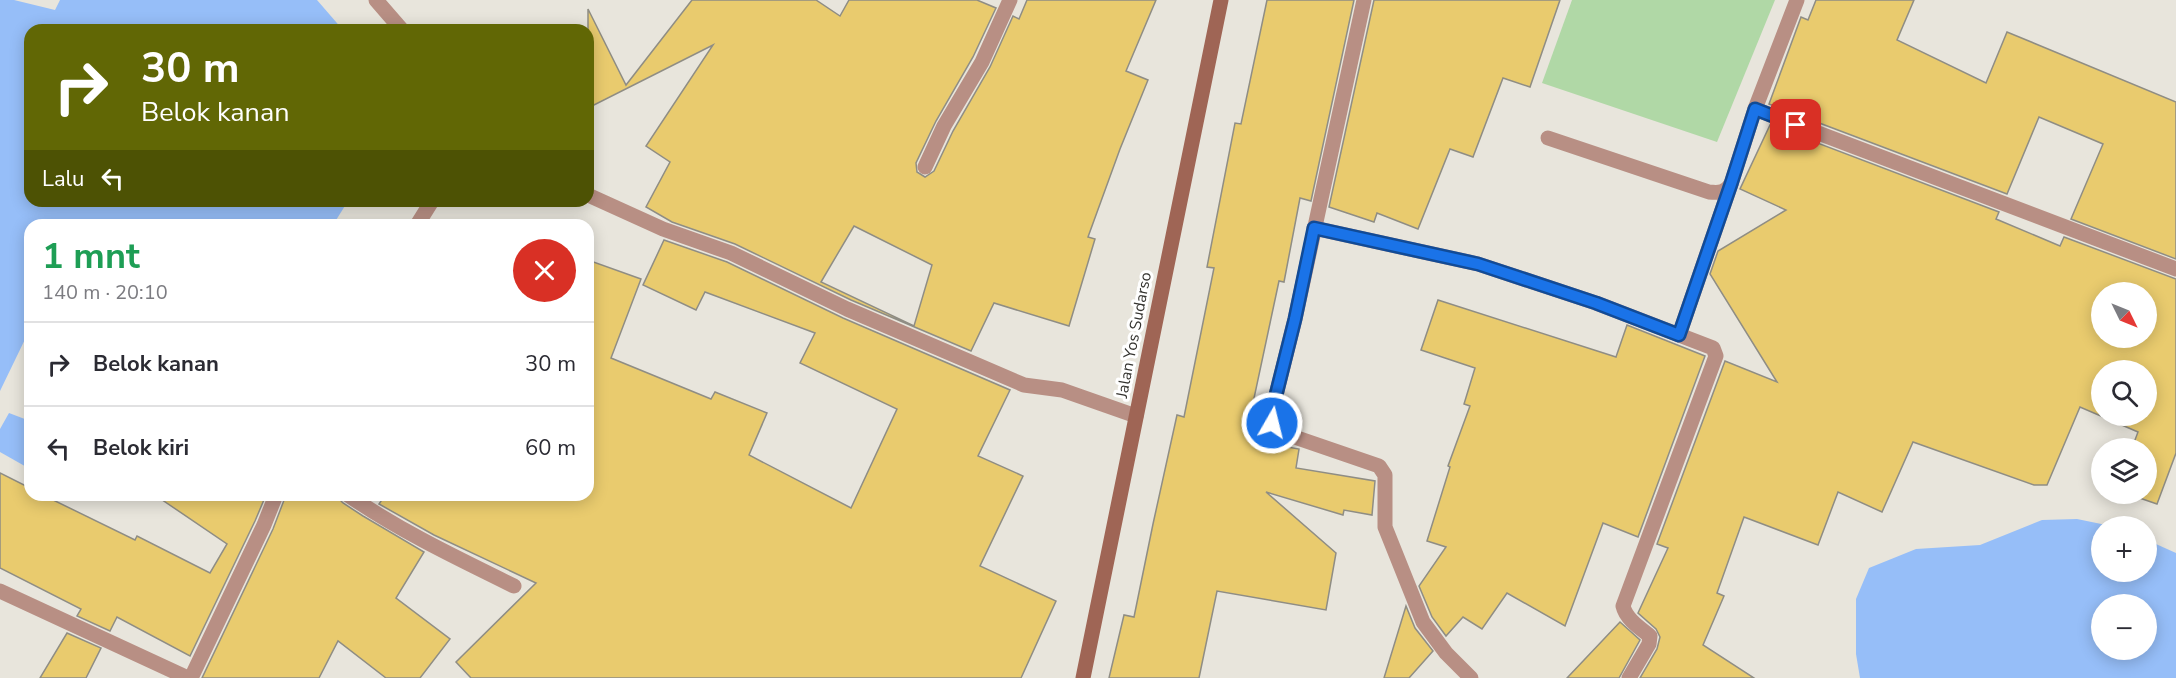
<!DOCTYPE html>
<html lang="id">
<head>
<meta charset="utf-8">
<style>
	:root { --surface:#fff; --page:#f7f7f7; --text:#2b2b33; --muted:#7c7c81; --line:#e1e1e2 }
	body { margin:0; font-family:"Nunito Sans",sans-serif; background:var(--page); color:var(--text); height:100vh; display:flex; flex-direction:column; font-size:22px; white-space:nowrap }
	* { box-sizing:border-box; margin:0 }
	p { font-size:20px; color:var(--muted) }
	.icon { flex:none; width:33px; height:33px; fill:none; stroke:currentColor; stroke-width:2; stroke-linecap:round; stroke-linejoin:round }
	.map { position:relative; flex:1; overflow:hidden }
	.side { position:absolute; left:24px; top:219px; width:570px; height:282px; display:flex; flex-direction:column; background:var(--surface); border-radius:18px; box-shadow:0 3px 15px #0003 }
	.side>* { flex:none }
	.top-card { position:absolute; left:24px; top:24px; width:570px; height:183px; border-radius:18px; box-shadow:0 3px 15px #0003; background:#616705; color:#fff; overflow:hidden }
	.needle { width:39px; rotate:133deg }
	.fabs { position:absolute; left:2091px; top:282px; display:grid; gap:12px }
	.fabs a { display:grid; place-items:center; width:66px; height:66px; border-radius:50%; background:var(--surface); box-shadow:0 3px 15px #0003; font-size:30px }
	.pin { position:absolute; display:grid; place-items:center; width:51px; height:51px; color:#fff; margin:-26px; border-radius:12px; box-shadow:0 3px 9px #0006 }
	.me { position:absolute; width:66px; margin:-33px; rotate:8deg; stroke-linejoin:round; filter:drop-shadow(0 0 4px #0008) }
	.turn { display:flex; align-items:center; gap:21px; height:126px; padding:0 18px; font-size:27px }
	.turn .icon { width:78px; height:78px; stroke-width:2.5 }
	.turn b { display:block; font-size:42px; line-height:51px }
	.then { display:flex; align-items:center; height:57px; padding:0 18px; background:#0003; gap:12px; font-size:22px }
	.round { display:grid; place-items:center; flex:none; width:63px; height:63px; border-radius:32px; background:var(--page) }
	.summary { display:flex; align-items:center; justify-content:space-between; height:102px; padding:0 18px }
	h1 { font-size:36px; font-weight:700; line-height:45px; color:#1e9e55 }
	ul { padding:0; list-style:none }
	li { display:flex; align-items:center; gap:18px; height:84px; padding:0 18px; border-top:2px solid var(--line) }
	li div { flex:1 }
	li b { display:block; font-size:22px }
	li em { font-style:normal }
	.map>svg:first-child { display:block }
	.green { fill:#b0d8a6 }
	.water { fill:#96bef8; fill-rule:evenodd }
	.building { fill:#e9cb6e; stroke:#8f8d84; stroke-width:1.5; fill-rule:evenodd }
	.lines { fill:none; stroke-linecap:round; stroke-linejoin:round }
	.street { stroke:#b88f84; stroke-width:15 }
	.secondary { stroke:#9f6555; stroke-width:15 }
	.route-casing { stroke:#114b97; stroke-width:15 }
	.route { stroke:#1a73e8; stroke-width:10 }
	.labels { text-anchor:middle; dominant-baseline:central; stroke-width:6; stroke-linejoin:round; paint-order:stroke }
	.street-label { font-size:16px; fill:#34332f; stroke:#fff }
</style>
</head>
<body>
<div class="map">
<svg width="2176" height="678" viewBox="0 0 2176 678">
	<rect width="100%" height="100%" fill="#e8e5dc"/>
	<polygon class="green" points="1572,0 1775,0 1717,142 1542,83"/>
	<g class="water">
		<polygon points="0,0 14,0 55,10 60,0 317,0 343,30 30,30 30,201 348,201 333,225 30,225 30,329 0,391"/>
		<polygon points="9,413 30,421 30,469 0,452 0,429"/>
		<path d="M2077 519 2111 526H2102V572H2146L2147 540 2176 553V678H1860L1856 654V599L1869 568 1916 549 1980 545 2042 520ZM2102 604H2146V650H2102Z"/>
	</g>
	<g class="building">
		<path d="M692 0H816L840 16 849 0H977L996 8 973 57 936 121 916 163 917 172 925 177 934 171 953 131 990 67 1013 16 1019 19 1027 0H1156L1126 71 1148 80 1120 149 1088 237 1095 239 1069 326 994 303 971 351 851 300 735 244 672 222 646 207 670 162 646 146 713 45 588 108V9L626 85ZM854 226 932 265 914 326 821 282Z"/>
		<polygon points="1267,0 1354,0 1311,201 1300,198 1284,282 1279,281 1247,431 1250,431 1248,440 1299,449 1296,468 1375,481 1372,515 1344,510 1343,515 1266,492 1336,553 1326,610 1217,591 1199,678 1109,678 1124,615 1134,617 1153,524 1177,415 1184,417 1214,268 1207,267 1235,123 1241,124"/>
		<polygon points="1374,0 1560,0 1530,87 1503,78 1473,157 1450,149 1418,229 1377,213 1374,222 1329,207"/>
		<polygon points="1816,0 1914,0 1897,40 1986,83 2007,32 2176,102 2176,259 2071,219 2103,144 2039,117 2007,194 1769,104 1801,17 1808,20"/>
		<path d="M1770 125 1999 212 1996 219 2060 246 2064 237 2176 279V453L2157 504 2128 494H2146V448H2132L2138 432 2080 407 2047 485H2034L1913 442 1882 512 1838 492 1818 545 1744 517 1717 593 1724 596 1703 645 1754 678H1640L1657 649 1660 637 1656 629 1638 613 1668 548 1657 544 1725 361 1777 382 1710 274 1718 251 1786 210 1740 189ZM2102 292H2146V338H2102ZM2102 370H2146V416H2102Z"/>
		<polygon points="664,240 727,262 843,318 1010,390 978,456 1023,476 980,566 1056,601 1021,678 471,678 456,662 536,583 434,535 379,504 385,495 588,495 588,260 641,279 611,358 711,399 715,392 767,413 749,455 851,508 897,409 800,363 815,333 705,292 696,310 643,285"/>
		<polygon points="1438,300 1616,357 1627,325 1705,356 1638,537 1603,523 1565,626 1507,593 1482,629 1463,617 1446,636 1432,617 1419,586 1446,547 1427,541 1450,467 1448,466 1470,406 1464,404 1475,368 1421,350"/>
		<polygon points="0,473 30,488 30,495 43,495 135,540 137,536 210,573 227,544 155,495 266,495 255,521 190,656 117,617 110,631 77,616 81,609 0,568"/>
		<polygon points="286,495 335,495 343,503 363,516 424,552 396,598 450,639 420,678 386,678 338,641 319,678 202,678 273,529"/>
		<polygon points="1406,606 1415,628 1433,651 1409,678 1384,678"/>
		<polygon points="1620,622 1640,640 1619,678 1567,678"/>
		<polygon points="67,633 101,648 86,678 40,678"/>
	</g>
	<g class="lines">
		<g class="street">
			<polyline points="376,0 402,30"/>
			<polyline points="1364,0 1295,319 1272,411 1272,423 1277,431 1379,466 1385,475 1385,527 1423,622 1446,653 1471,678"/>
			<polyline points="1797,0 1755,109 2176,269"/>
			<path d="M1548 138 1709 192C1719 193 1725 193 1731 184L1755 109"/>
			<polyline points="925,167 944,126 982,62 1010,0"/>
			<polyline points="588,195 663,229 731,253 847,309 1024,385 1062,390 1136,416"/>
			<polyline points="417,225 432,201"/>
			<path d="M1314 228 1478 264 1596 303 1713 348 1716 356 1623 606C1626 619 1640 628 1650 636L1649 644 1629 678"/>
			<polyline points="1679,335 1731,184"/>
			<path d="M348 495C400 531 457 558 514 586"/>
			<polyline points="0,591 188,678"/>
			<polyline points="191,678 264,525 276,495"/>
		</g>
		<polyline class="secondary" points="1083,678 1221,0"/>
	</g>
	<g class="lines">
		<defs>
			<polyline id="route" points="1272,423 1272,411 1295,319 1314,228 1478,264 1596,303 1679,335 1731,184 1755,109 1796,125"/>
		</defs>
		<use href="#route" class="route-casing"/>
		<use href="#route" class="route"/>
	</g>
	<g class="labels">
		<g class="street-label">
			<text transform="translate(1134 335) rotate(-79)">Jalan Yos Sudarso</text>
		</g>
	</g>
</svg>
<div class="fabs">
<a><svg class="needle" viewBox="-14 -14 28 28"><path d="M0-13l5 13h-10z" fill="#e53935"/><path d="M0 13l5-13h-10z" fill="#7c7c81"/></svg></a>
<a><svg class="icon" aria-label="search" viewBox="0 0 24 24"><circle cx="10" cy="10" r="6"/><path d="M15 15l6 6"/></svg></a>
<a><svg class="icon" aria-label="layers" viewBox="0 0 24 24"><path d="M12 4l9 5-9 5-9-5zM3 14l9 5 9-5"/></svg></a>
<a>+</a>
<a>−</a>
</div>
<div class="pin" style="left:1796px;top:125px;background:#d93025"><svg class="icon" aria-label="arrive" viewBox="0 0 24 24"><path d="M6 21V4h12l-3 4 3 4H6"/></svg></div>
<svg class="me" style="left:1272px;top:423px" viewBox="-20 -20 40 40"><circle r="17" fill="#1a73e8" stroke="#fff" stroke-width="3"/><path d="M0-11L8 9 0 5-8 9z" fill="#fff"/></svg>
<div class="top-card">
<div class="turn"><svg class="icon" aria-label="right" viewBox="0 0 24 24"><path d="M7 20v-9h11M14 6l5 5-5 5"/></svg><div><b>30 m</b>Belok kanan</div></div>
<div class="then">Lalu<svg class="icon" aria-label="left" viewBox="0 0 24 24"><path d="M17 20v-9H6M10 6l-5 5 5 5"/></svg></div>
</div>
<section class="side">
<div class="summary"><div><h1>1 mnt</h1><p>140 m · 20:10</p></div><a class="round" style="background:#d93025;color:#fff"><svg class="icon" aria-label="close" viewBox="0 0 24 24"><path d="M6 6l12 12M18 6L6 18"/></svg></a></div>
<ul>
<li><svg class="icon" aria-label="right" viewBox="0 0 24 24"><path d="M7 20v-9h11M14 6l5 5-5 5"/></svg><div><b>Belok kanan</b></div><em>30 m</em></li>
<li><svg class="icon" aria-label="left" viewBox="0 0 24 24"><path d="M17 20v-9H6M10 6l-5 5 5 5"/></svg><div><b>Belok kiri</b></div><em>60 m</em></li>
</ul>
</section>
</div>
</body>
</html>
